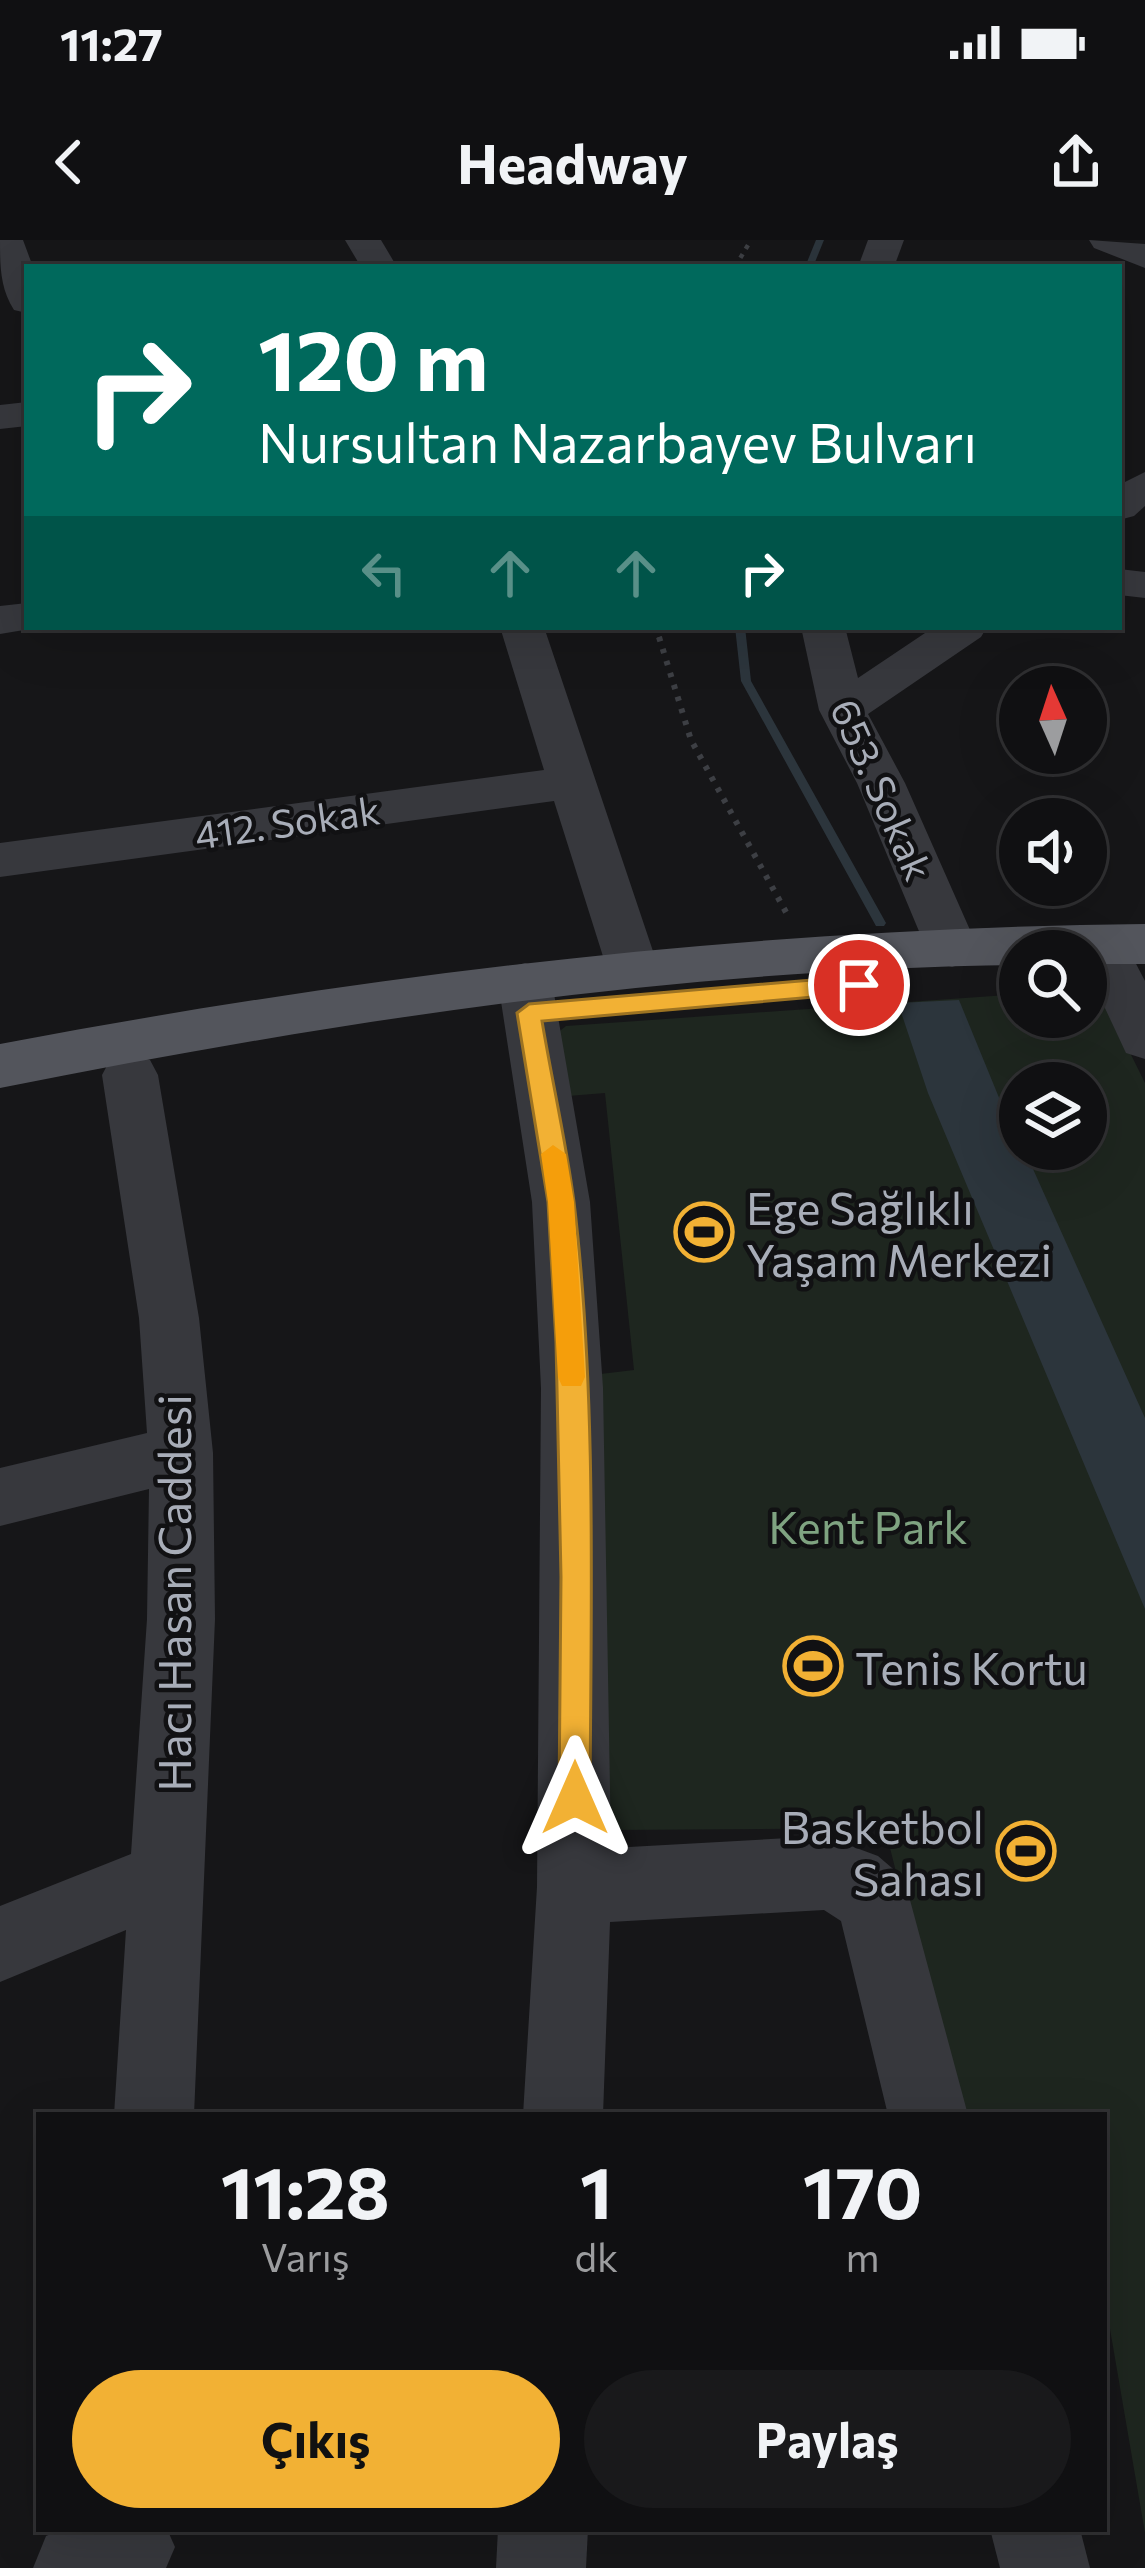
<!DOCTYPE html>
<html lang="tr">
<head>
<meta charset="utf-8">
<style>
	:root { --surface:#101012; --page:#19191b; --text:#f1f3f6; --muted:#9c9d9f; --line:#303032; --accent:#f2b134 }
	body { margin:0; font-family:Commissioner,sans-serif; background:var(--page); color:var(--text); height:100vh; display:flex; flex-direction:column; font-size:45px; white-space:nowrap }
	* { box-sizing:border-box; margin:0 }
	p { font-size:39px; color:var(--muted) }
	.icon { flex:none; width:66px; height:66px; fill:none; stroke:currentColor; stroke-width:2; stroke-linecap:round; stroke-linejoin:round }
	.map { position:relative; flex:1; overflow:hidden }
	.sheet { position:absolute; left:36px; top:1872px; width:1071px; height:420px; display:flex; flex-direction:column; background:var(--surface); border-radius:0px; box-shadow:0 12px 48px #0002,0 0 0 3px var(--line) }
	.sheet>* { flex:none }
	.guide { position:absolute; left:24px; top:24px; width:1098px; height:366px; border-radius:0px; box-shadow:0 12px 48px #0002,0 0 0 3px var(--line); background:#00695c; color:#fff; overflow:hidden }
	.needle { width:78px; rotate:357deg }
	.controls { position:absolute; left:999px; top:426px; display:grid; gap:24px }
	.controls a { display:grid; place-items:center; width:108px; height:108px; border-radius:50%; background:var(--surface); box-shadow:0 12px 48px #0002,0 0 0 3px var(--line); font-size:60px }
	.pin { position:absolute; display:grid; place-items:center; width:102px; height:102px; color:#fff; margin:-51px; border:6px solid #fff; border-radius:50%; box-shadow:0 3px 12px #0007 }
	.me { position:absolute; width:132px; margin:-66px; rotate:0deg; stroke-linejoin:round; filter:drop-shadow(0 0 9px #0008) }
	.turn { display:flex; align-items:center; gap:42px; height:252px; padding:0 36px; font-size:54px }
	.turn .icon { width:156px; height:156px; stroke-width:2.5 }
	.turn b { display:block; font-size:84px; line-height:102px }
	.lanes { display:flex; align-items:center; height:114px; padding:0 36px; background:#0003; justify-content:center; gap:60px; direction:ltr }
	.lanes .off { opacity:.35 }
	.eta { display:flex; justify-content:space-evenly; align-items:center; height:204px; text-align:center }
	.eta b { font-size:72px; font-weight:700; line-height:84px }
	.button { display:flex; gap:24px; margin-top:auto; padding:24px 36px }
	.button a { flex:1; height:138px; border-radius:72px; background:var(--accent); color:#111; font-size:48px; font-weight:700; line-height:138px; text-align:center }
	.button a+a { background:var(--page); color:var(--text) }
	.status { display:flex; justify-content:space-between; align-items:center; height:84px; padding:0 60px; background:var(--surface); direction:ltr }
	.status svg { height:33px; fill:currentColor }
	header { display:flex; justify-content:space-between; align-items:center; height:156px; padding:0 36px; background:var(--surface); font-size:54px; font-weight:700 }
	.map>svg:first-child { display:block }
	.green { fill:#1e261f; fill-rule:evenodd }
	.water { fill:#2c353c }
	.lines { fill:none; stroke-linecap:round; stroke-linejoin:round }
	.stream { fill:#2c353c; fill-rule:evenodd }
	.path-far1 { stroke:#3d3f44; stroke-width:4.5; stroke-dasharray:4.5 6; stroke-linecap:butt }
	.path { stroke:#3d3f44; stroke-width:6; stroke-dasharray:4.5 8; stroke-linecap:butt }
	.minor { fill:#37383d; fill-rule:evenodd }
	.major { fill:#53555c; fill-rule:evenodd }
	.route { fill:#f2b134; stroke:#9d7322; stroke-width:3 }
	.slow { fill:#f59e0b }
	.labels { text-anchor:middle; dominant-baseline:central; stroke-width:9; stroke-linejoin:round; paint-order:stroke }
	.far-street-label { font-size:39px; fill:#a8adb8; stroke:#111113 }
	.poi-label { font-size:45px; fill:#a8adb8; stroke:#111113; text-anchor:start }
	.park-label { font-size:45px; fill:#7fa381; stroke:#111113 }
	.street-label { font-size:45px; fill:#a8adb8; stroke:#111113 }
</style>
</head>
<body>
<div class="status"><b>11:27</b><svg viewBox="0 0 49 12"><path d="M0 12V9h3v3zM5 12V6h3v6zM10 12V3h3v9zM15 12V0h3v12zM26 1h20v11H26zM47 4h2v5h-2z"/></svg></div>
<header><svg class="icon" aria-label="back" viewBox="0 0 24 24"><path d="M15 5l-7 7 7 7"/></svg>Headway<svg class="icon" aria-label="share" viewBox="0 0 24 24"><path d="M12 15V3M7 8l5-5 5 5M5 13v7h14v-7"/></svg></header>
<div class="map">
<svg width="1145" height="2328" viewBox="0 0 1145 2328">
	<rect width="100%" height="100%" fill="#161618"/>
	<path class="green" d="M1098 748 1145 843V2293L1104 2054V1875H957L885 1588 613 1590 593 1554 592 1135 634 1130 605 853 568 856 556 794 566 786 1020 754V777H1086V749ZM1020 843H1086V909H1020Z"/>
	<polygon class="water" points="959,760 1020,909 1024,909 1145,1178 1145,1369 928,853 898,763"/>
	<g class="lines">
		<g class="stream">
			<polygon points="816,0 824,0 813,27 805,27"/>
			<polygon points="735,387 745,387 751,441 886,683 884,686 876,686 741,441"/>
		</g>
		<g class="path-far1">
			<polyline points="735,27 751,0"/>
			<polyline points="656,387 660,400"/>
		</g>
		<polyline class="path" points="659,397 691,500 787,674"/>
		<g class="minor">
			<path d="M0 0H23L33 27H27V73L14 70C0 48 0 26 0 0Z"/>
			<polygon points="345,0 381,0 397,27 361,27"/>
			<polygon points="868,0 904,0 894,27 858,27"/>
			<polygon points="1089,0 1145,4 1145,28 1094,8"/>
			<polygon points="27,162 27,186 0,189 0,165"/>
			<polygon points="1145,232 1145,266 1134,276 1119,280 1119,245"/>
			<polygon points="1119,329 1145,332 1145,358 1119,355"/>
			<polygon points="27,363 27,387 42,387 0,394 0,366"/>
			<polygon points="500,387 544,387 659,729 652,743 633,748 614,743 607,729 554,561 0,637 0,603 544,530"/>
			<polygon points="801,387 845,387 858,438 934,387 987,387 981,397 868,474 905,543 978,708 971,721 952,727 933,721 926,708 857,543 819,470"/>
			<polygon points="1115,715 1134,720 1145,741 1145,819 1126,813 1089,734 1096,720"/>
			<polygon points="525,723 544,728 552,742 590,962 603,1148 611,1608 824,1596 878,1616 899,1634 910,1660 968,1875 888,1875 841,1681 824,1670 610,1682 603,1875 523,1875 537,1647 541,1148 532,962 498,742 506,728"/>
			<polygon points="130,814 150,820 158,835 199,1078 213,1213 215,1379 194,1875 114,1875 126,1690 0,1742 0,1666 131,1614 147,1379 149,1249 0,1286 0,1228 147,1193 139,1078 102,835 110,820"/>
			<polygon points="63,2289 167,2289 175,2307 166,2328 33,2328 46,2296"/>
			<polygon points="498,2289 588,2289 586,2328 496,2328"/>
			<polygon points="990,2289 1080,2289 1090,2328 1000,2328"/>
		</g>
		<path class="major" d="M1145 684V724H1086V711H1020V725C677 729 336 781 0 848V804C380 732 758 688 1145 684Z"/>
	</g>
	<path class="route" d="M859 736 871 745 859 753 542 781C552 841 566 901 574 962 597 1153 591 1365 590 1558L586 1569 575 1574 564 1569 559 1558 561 1337 556 1102 548 962 517 773 529 764Z"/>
	<polygon class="slow" points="553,905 566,914 574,962 585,1137 581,1146 562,1146 558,1137 548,962 541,914"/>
	<defs>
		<symbol id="stadium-ring" viewBox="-11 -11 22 22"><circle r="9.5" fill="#111113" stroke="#f2b134" stroke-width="1.5"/><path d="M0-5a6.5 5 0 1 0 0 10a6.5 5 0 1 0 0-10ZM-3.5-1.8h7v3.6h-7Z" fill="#f2b134"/></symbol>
	</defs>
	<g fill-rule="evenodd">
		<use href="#stadium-ring" x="671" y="959" width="66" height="66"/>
		<use href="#stadium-ring" x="780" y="1393" width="66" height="66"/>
		<use href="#stadium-ring" x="993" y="1578" width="66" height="66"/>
	</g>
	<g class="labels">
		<g class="far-street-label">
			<text transform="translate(883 549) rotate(66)">653. Sokak</text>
			<text transform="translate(287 581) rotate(-8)">412. Sokak</text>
		</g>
		<g class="poi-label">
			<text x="746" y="966">Ege Sağlıklı<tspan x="746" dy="52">Yaşam Merkezi</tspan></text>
			<text x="855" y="1426">Tenis Kortu</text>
			<text x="984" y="1585" text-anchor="end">Basketbol<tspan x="984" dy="52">Sahası</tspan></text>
		</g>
		<g class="park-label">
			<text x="868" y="1285">Kent Park</text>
		</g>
		<g class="street-label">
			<text transform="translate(172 1353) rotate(-90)">Hacı Hasan Caddesi</text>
		</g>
	</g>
</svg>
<div class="controls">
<a><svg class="needle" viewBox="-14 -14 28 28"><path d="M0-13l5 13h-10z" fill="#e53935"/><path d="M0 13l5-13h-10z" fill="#9c9d9f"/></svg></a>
<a><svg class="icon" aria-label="sound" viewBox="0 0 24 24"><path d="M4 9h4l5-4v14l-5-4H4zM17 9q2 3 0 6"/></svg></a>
<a><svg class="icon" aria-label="search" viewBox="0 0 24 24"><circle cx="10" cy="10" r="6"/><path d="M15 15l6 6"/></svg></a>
<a><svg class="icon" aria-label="layers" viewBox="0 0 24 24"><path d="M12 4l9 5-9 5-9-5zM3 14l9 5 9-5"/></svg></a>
</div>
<div class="pin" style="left:859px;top:745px;background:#d93025"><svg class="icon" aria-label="arrive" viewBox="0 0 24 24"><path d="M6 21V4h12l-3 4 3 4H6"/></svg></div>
<svg class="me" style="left:575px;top:1558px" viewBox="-20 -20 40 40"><path d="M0-17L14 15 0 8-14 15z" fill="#f2b134" stroke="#fff" stroke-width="4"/></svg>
<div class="guide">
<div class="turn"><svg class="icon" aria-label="right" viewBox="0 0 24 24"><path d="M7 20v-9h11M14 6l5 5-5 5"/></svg><div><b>120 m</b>Nursultan Nazarbayev Bulvarı</div></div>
<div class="lanes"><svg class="icon off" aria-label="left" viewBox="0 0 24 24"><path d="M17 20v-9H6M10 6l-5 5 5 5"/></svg><svg class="icon off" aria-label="ahead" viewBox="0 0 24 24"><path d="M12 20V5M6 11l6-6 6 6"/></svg><svg class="icon off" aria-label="ahead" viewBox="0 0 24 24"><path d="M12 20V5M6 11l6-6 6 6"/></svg><svg class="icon" aria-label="right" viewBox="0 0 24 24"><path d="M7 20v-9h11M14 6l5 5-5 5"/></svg></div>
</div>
<section class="sheet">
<div class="eta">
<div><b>11:28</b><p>Varış</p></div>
<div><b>1</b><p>dk</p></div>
<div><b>170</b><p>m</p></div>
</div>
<div class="button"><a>Çıkış</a><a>Paylaş</a></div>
</section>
</div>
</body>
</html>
